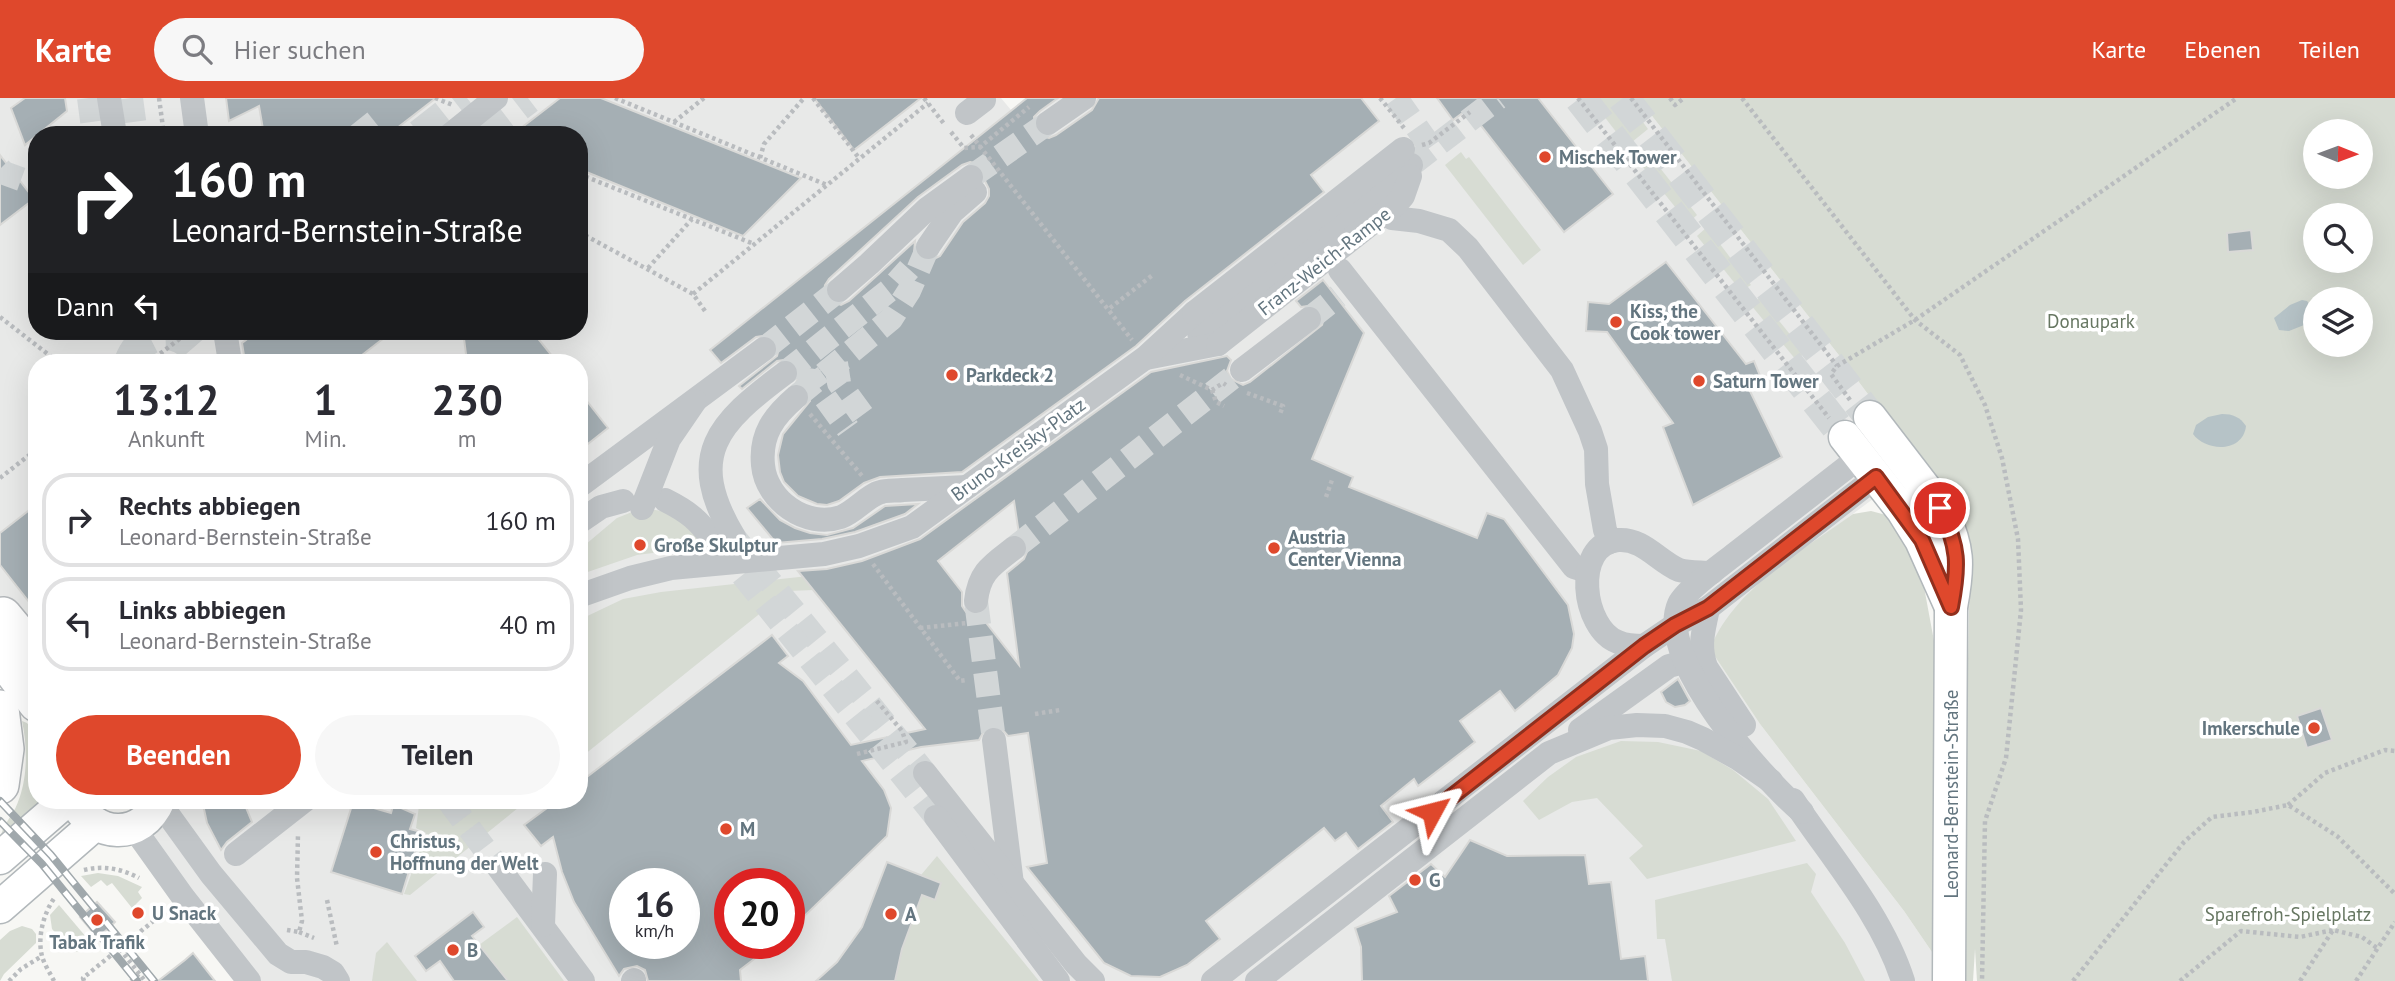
<!DOCTYPE html>
<html lang="de">
<head>
<meta charset="utf-8">
<style>
	:root { --surface:#fff; --page:#f7f7f7; --text:#2b2b33; --muted:#7c7c81; --line:#e1e1e2; --accent:#df482c }
	body { margin:0; font-family:"PT Sans",sans-serif; background:var(--page); color:var(--text); height:100vh; display:flex; flex-direction:column; font-size:26px; white-space:nowrap }
	* { box-sizing:border-box; margin:0 }
	p { font-size:23px; color:var(--muted) }
	.icon { flex:none; width:38px; height:38px; fill:none; stroke:currentColor; stroke-width:2; stroke-linecap:round; stroke-linejoin:round }
	.map { position:relative; flex:1; overflow:hidden }
	.drawer { position:absolute; left:28px; top:256px; width:560px; height:455px; display:flex; flex-direction:column; background:var(--surface); border-radius:28px; box-shadow:0 7px 28px #0002 }
	.drawer>* { flex:none }
	.hud { position:absolute; left:28px; top:28px; width:560px; height:214px; border-radius:28px; box-shadow:0 7px 28px #0002; background:#202124; color:#fff; overflow:hidden }
	.needle { width:46px; rotate:91deg }
	.buttons { position:absolute; left:2303px; top:21px; display:grid; gap:14px }
	.buttons a { display:grid; place-items:center; width:70px; height:70px; border-radius:50%; background:var(--surface); box-shadow:0 7px 28px #0002; font-size:35px }
	.speed { position:absolute; left:609px; top:770px; display:flex; gap:14px; font-size:35px; font-weight:700; text-align:center }
	.speed>* { display:grid; place-content:center; width:91px; height:91px; border-radius:50%; background:var(--surface); box-shadow:0 7px 28px #0002; line-height:1 }
	.speed small { font-size:18px; font-weight:400 }
	.speed .limit { border:10px solid #d22; background:#fff; color:#111 }
	.pin { position:absolute; display:grid; place-items:center; width:60px; height:60px; color:#fff; margin:-30px; border:4px solid #fff; border-radius:50%; box-shadow:0 2px 7px #0007 }
	.me { position:absolute; width:77px; margin:-38px; rotate:52deg; stroke-linejoin:round; filter:drop-shadow(0 0 5px #0008) }
	.turn { display:flex; align-items:center; gap:24px; height:147px; padding:0 28px; font-size:32px }
	.turn .icon { width:91px; height:91px; stroke-width:2.5 }
	.turn b { display:block; font-size:49px; line-height:60px }
	.then { display:flex; align-items:center; height:66px; padding:0 28px; background:#0003; gap:14px; font-size:26px }
	.eta { display:flex; justify-content:space-evenly; align-items:center; height:119px; text-align:center }
	.eta b { font-size:42px; font-weight:700; line-height:49px }
	.primary-button { display:flex; gap:14px; margin-top:auto; padding:14px 28px }
	.primary-button a { flex:1; height:80px; border-radius:42px; background:var(--accent); color:#fff; font-size:28px; font-weight:700; line-height:80px; text-align:center }
	.primary-button a+a { background:var(--page); color:var(--text) }
	ul { padding:0; list-style:none }
	li { display:flex; align-items:center; gap:21px; height:94px; margin:0 14px 10px; padding:0 14px; border:4px solid var(--line); border-radius:28px }
	li div { flex:1 }
	li b { display:block; font-size:26px }
	li em { font-style:normal }
	header { display:flex; align-items:center; gap:42px; box-sizing:border-box; height:98px; padding:0 35px; background:var(--accent); color:#fff }
	header strong { font-size:33px }
	nav { display:flex; gap:38px; margin-inline-start:auto; font-size:24px }
	.search { width:490px; height:63px; background:var(--page); display:flex; align-items:center; gap:18px; box-sizing:border-box; padding:0 24px; border-radius:38px; color:var(--muted); font-size:26px }
	.map>svg:first-child { display:block }
	.built { fill:#e8e9e8; fill-rule:evenodd }
	.green { fill:#d7dcd3; fill-rule:evenodd }
	.water { fill:#b6c3c7 }
	.building { fill:#a5afb4; stroke:#d9d9d7; stroke-width:2; fill-rule:evenodd }
	.lines { fill:none; stroke-linecap:round; stroke-linejoin:round }
	.minor-tunnel { stroke:#d2d6d7; stroke-width:24; stroke-dasharray:24 12; stroke-linecap:butt }
	.major-tunnel { stroke:#d2d6d7; stroke-width:32; stroke-dasharray:32 16; stroke-linecap:butt }
	.major-casing { stroke:#b2b8bb; stroke-width:35 }
	.highway-casing { stroke:#b4b8bb; stroke-width:40 }
	.path { stroke:#b9bcbf; stroke-width:4.5; stroke-dasharray:3.5 3.5; stroke-linecap:butt }
	.minor { stroke:#c1c5c8; stroke-width:24 }
	.major { stroke:#fff; stroke-width:32 }
	.highway { stroke:#fff; stroke-width:37 }
	.rail-casing { stroke:#a0a8ac; stroke-width:8 }
	.rail { stroke:#fff; stroke-width:5; stroke-dasharray:16; stroke-linecap:butt }
	.minor-bridge { stroke:#c1c5c8; stroke-width:24 }
	.route-casing { stroke:#912f1d; stroke-width:18 }
	.route { stroke:#df482c; stroke-width:12 }
	.poi-dot { fill:#df482c; stroke:#fff; stroke-width:2.5 }
	.labels { text-anchor:middle; dominant-baseline:central; stroke-width:7; stroke-linejoin:round; paint-order:stroke }
	.poi-label { font-size:19px; font-weight:bold; fill:#63757f; stroke:#fff; text-anchor:start }
	.street-label { font-size:19px; fill:#63757f; stroke:#fff }
	.park-label { font-size:19px; fill:#677762; stroke:#fff }
</style>
</head>
<body>
<header>
<strong>Karte</strong>
<div class="search"><svg class="icon" aria-label="search" viewBox="0 0 24 24"><circle cx="10" cy="10" r="6"/><path d="M15 15l6 6"/></svg>Hier suchen</div>
<nav><a>Karte</a><a>Ebenen</a><a>Teilen</a></nav>
</header>
<div class="map">
<svg width="2395" height="883" viewBox="0 0 2395 883">
	<rect width="100%" height="100%" fill="#f7f7f4"/>
	<path class="built" d="M0 0H1001L1011 12 1027 0H1638L1838 256 1920 366 1752 491 1710 551 1760 626 1904 813 1934 857V883H251L125 702H579V264H37V583L0 537ZM37 37H579V233H37ZM625 786H684V845H625ZM730 786H789V845H730Z"/>
	<g class="green">
		<polygon points="1590,0 1625,0 1648,31 1627,48"/>
		<path d="M1638 0H2395V883H1977L1975 851 1973 883H1962L1964 732 1967 731 1965 703 1970 467 1965 436 1953 400 1920 366 1838 256ZM2315 33H2361V79H2315ZM2315 117H2361V163H2315ZM2315 201H2361V247H2315Z"/>
		<polygon points="1461,54 1466,61 1469,59 1541,152 1523,167 1445,67"/>
		<polygon points="1653,61 1697,117 1688,125 1643,69"/>
		<polygon points="1707,129 1751,187 1741,193 1697,138"/>
		<polygon points="1760,199 1805,255 1796,262 1751,207"/>
		<polygon points="642,410 675,415 708,448 637,457 579,477 579,452 617,420"/>
		<path d="M1871 413 1886 417 1902 441 1924 489 1934 543V857L1904 813 1760 626 1710 551C1734 490 1802 453 1853 416Z"/>
		<polygon points="827,476 814,492 788,493 579,661 579,522 623,501 661,494"/>
		<path d="M22 623 27 625 37 638V702H49L0 746C0 731 8 723 15 711 28 684 28 651 22 623Z"/>
		<polygon points="1621,643 1658,644 1701,653 1733,672 1768,701 1796,743 1647,781 1629,760 1643,748 1597,700 1572,704 1539,722 1523,703 1548,679 1576,659"/>
		<polygon points="406,702 528,702 410,797 404,796 426,735 416,730 419,708"/>
		<polygon points="937,758 1039,883 895,883 902,851 922,797 935,802 941,786 921,777"/>
		<polygon points="1807,765 1816,776 1811,794 1845,845 1865,883 1672,883 1665,841 1657,841 1655,802"/>
		<polygon points="98,775 118,778 142,789 138,794 142,800 132,810 112,785 107,788 101,782 91,789 81,778"/>
		<polygon points="59,807 92,846 79,854 72,853 52,831 50,817"/>
		<polygon points="517,819 564,883 508,883 479,847"/>
		<polygon points="22,828 32,831 36,836 36,845 4,876 0,883 0,842 10,833"/>
		<polygon points="387,844 417,883 372,883 376,855"/>
	</g>
	<g class="water">
		<polygon points="2302,202 2307,203 2312,210 2312,219 2309,225 2289,233 2279,232 2274,220 2290,207"/>
		<path d="M2222 316C2233 316 2240 319 2246 328 2243 355 2206 354 2193 336L2196 327 2208 319Z"/>
	</g>
	<g class="building">
		<polygon points="25,0 65,0 67,13 25,47 11,10"/>
		<polygon points="226,0 436,0 388,37 264,37 259,8 229,23"/>
		<polygon points="560,0 601,0 801,80 743,138 579,71 579,37 512,37"/>
		<polygon points="814,0 921,0 854,52"/>
		<path d="M1027 0H1058L1040 13 1034 19 1035 33 1041 38 1049 40 1056 37 1092 12 1099 0H1361L1379 23 1311 77 1324 94 1185 203 1136 248 962 374 880 379 864 385 839 403 827 407 817 406 798 398 784 384 780 374 778 357 783 336 810 303 807 290 796 285 800 274 797 267 790 261 777 263 742 291 739 288 777 258 779 250 775 242 769 237 756 239 721 265 710 252ZM970 64 978 66 983 71 985 83 989 91V98L985 105 963 124 940 158 928 164 920 162 914 155 915 143 849 203 841 207 828 202 824 194 825 187 829 181 918 99 962 67Z"/>
		<polygon points="1437,0 1538,0 1613,96 1564,134 1468,11 1453,22"/>
		<polygon points="0,57 34,101 0,127"/>
		<polygon points="2251,132 2253,152 2228,154 2227,135"/>
		<polygon points="1666,164 1746,266 1754,263 1761,280 1747,287 1782,359 1693,407 1663,329 1673,325 1607,234 1586,233 1588,204 1609,206"/>
		<path d="M1323 182 1364 235 1312 361 1353 379 1349 389 1477 440 1487 415 1504 421 1568 507 1574 536 1572 550 1558 577 1515 613 1500 593 1460 623 1475 644 1418 688 1414 681 1381 708 1393 724 1358 751 1346 735 1335 743 1324 730 1206 823 1220 841 1187 867 1160 879 1131 878 1104 865 1027 769 1047 765 1028 635 1008 638 1000 629 993 627 985 631 979 642 921 649 862 663 884 692 891 710 887 738 789 833V786H730V845H775L740 872 741 883H648L645 872 637 868 624 871 619 878 574 804 562 774 553 739 541 748 524 727 558 702H579V685L772 537 788 558 779 565 803 583 851 647 925 631 798 473 827 471 862 463 920 441 1151 274 1227 258 1231 262 1227 273 1231 281 1243 287 1250 284 1322 227 1324 220 1320 212 1314 207 1301 209 1296 203ZM1014 403 1019 436 1026 442 1029 449 1024 461 1007 475 1019 567 980 517H973L966 514 962 508V494L938 463ZM625 786H684V845H625Z"/>
		<polygon points="258,233 393,233 353,264 245,264 242,245"/>
		<polygon points="463,233 532,233 557,264 467,264"/>
		<polygon points="579,293 608,330 579,353"/>
		<polygon points="760,401 780,422 795,430 810,435 827,437 853,430 885,408 918,406 905,416 855,434 822,441 776,445 747,410"/>
		<polygon points="37,406 37,514 0,467 0,435"/>
		<polygon points="1678,581 1690,603 1685,607 1675,609 1666,604 1661,594"/>
		<polygon points="2321,610 2332,642 2307,650 2297,618"/>
		<polygon points="202,702 243,702 252,724 227,744 221,752 207,725"/>
		<polygon points="353,704 391,715 393,708 399,709 415,716 410,731 421,734 402,796 331,774"/>
		<polygon points="1470,742 1507,758 1585,757 1589,786 1611,784 1621,861 1645,858 1648,883 1362,883 1361,849 1355,830 1397,814 1389,798 1431,766 1445,779"/>
		<polygon points="887,764 941,785 935,802 922,797 902,851 895,883 816,883 837,864 862,829"/>
		<polygon points="97,804 115,824 98,840 80,819"/>
		<polygon points="473,814 484,829 472,838 508,883 454,883 440,863 426,873 415,858"/>
		<polygon points="193,855 215,883 158,883 185,862"/>
	</g>
	<g class="lines">
		<g class="minor-tunnel">
			<polyline points="89,0 94,37"/>
			<polyline points="131,0 136,37"/>
			<polyline points="1396,0 1432,51"/>
			<polyline points="358,22 370,37"/>
			<polyline points="1411,67 1498,0"/>
			<polyline points="0,71 4,75 37,87"/>
			<polyline points="971,79 1048,25"/>
			<polyline points="1309,221 1338,198"/>
			<polyline points="136,233 138,249"/>
			<polyline points="764,251 839,192"/>
			<polyline points="836,265 839,285 863,318"/>
			<polyline points="809,270 808,276 848,331"/>
			<polyline points="785,275 892,190 909,171"/>
			<polyline points="796,299 891,221 909,193 928,149"/>
			<polyline points="734,439 925,675"/>
			<polyline points="720,449 936,719"/>
			<polyline points="1014,450 1242,272"/>
			<polyline points="976,503 994,642"/>
			<polyline points="448,702 499,770"/>
		</g>
		<g class="major-tunnel">
			<polyline points="1580,0 1845,339"/>
			<polyline points="1623,0 1870,319"/>
			<polyline points="420,37 467,0"/>
			<polyline points="480,37 528,0"/>
			<path d="M130 264C144 227 188 227 202 264"/>
		</g>
		<defs>
			<g id="major">
				<path d="M1870 319 1940 410C1959 449 1959 467 1951 509L1949 883"/>
				<polyline points="1845,339 1903,413 1921,442 1951,509"/>
				<path d="M74 702C94 740 141 744 159 702"/>
				<polyline points="0,760 67,702"/>
				<polyline points="0,809 94,727"/>
			</g>
			<g id="highway">
				<polyline points="3,518 37,559"/>
				<polyline points="0,556 37,605"/>
				<polyline points="0,611 5,651 0,687"/>
			</g>
		</defs>
		<use href="#major" class="major-casing"/>
		<use href="#highway" class="highway-casing"/>
		<g class="path">
			<polyline points="159,0 164,37"/>
			<polyline points="435,0 453,7"/>
			<polyline points="615,0 827,87"/>
			<polyline points="813,0 859,60"/>
			<polyline points="924,0 945,27"/>
			<polyline points="1380,0 1404,30"/>
			<polyline points="1578,0 1829,320"/>
			<polyline points="1631,0 1837,268"/>
			<polyline points="1670,0 1675,7 1684,0"/>
			<polyline points="1742,0 1915,222 1960,257 1985,307 2002,360 2018,441 2021,512 2006,660 1985,723 1982,883"/>
			<polyline points="674,24 704,0"/>
			<polyline points="951,34 964,50 980,49 1029,9"/>
			<polyline points="971,37 1132,242"/>
			<polyline points="1422,47 1429,45 1470,14"/>
			<polyline points="760,60 764,46 804,0"/>
			<polyline points="579,76 754,146"/>
			<polyline points="579,134 693,196 705,213"/>
			<polyline points="648,170 692,121"/>
			<polyline points="693,196 928,5"/>
			<polyline points="1110,210 1154,176"/>
			<polyline points="0,219 58,264"/>
			<polyline points="149,264 190,233"/>
			<polyline points="1180,277 1212,292 1223,285 1226,287"/>
			<polyline points="1212,292 1216,304 1224,308"/>
			<polyline points="1247,295 1283,308 1280,316"/>
			<polyline points="1850,302 1831,276 1837,268 1915,222 2237,0"/>
			<polyline points="810,316 863,379"/>
			<polyline points="0,380 37,351"/>
			<polyline points="1326,399 1332,382"/>
			<polyline points="873,466 960,583 967,582"/>
			<polyline points="920,530 967,525"/>
			<polyline points="1035,616 1060,612"/>
			<polyline points="857,656 906,644 902,633 876,602"/>
			<polyline points="2288,707 2325,675 2385,652 2395,653"/>
			<path d="M84 772C104 767 122 771 139 780"/>
			<polyline points="327,802 337,849"/>
			<polyline points="287,832 299,834 302,823 297,780 298,736"/>
			<polyline points="299,834 314,840"/>
			<polyline points="120,851 145,883"/>
			<polyline points="9,883 21,871 42,858"/>
			<path d="M54 883C50 875 44 866 42 858 37 839 44 814 55 799"/>
			<polyline points="84,883 83,880 167,812"/>
			<polyline points="131,883 139,876"/>
			<polyline points="2073,883 2184,744 2212,719 2253,714 2288,707 2337,738 2395,796"/>
			<polyline points="2180,883 2241,833 2300,839 2333,832"/>
			<polyline points="2300,883 2333,832 2362,839 2377,850"/>
			<polyline points="2356,883 2395,824"/>
		</g>
		<g class="minor">
			<polyline points="109,0 115,37"/>
			<polyline points="192,0 197,37"/>
			<polyline points="967,15 984,2"/>
			<polyline points="1048,25 1084,0"/>
			<polyline points="450,37 496,0"/>
			<polyline points="1392,120 1419,123 1449,132 1468,150 1562,272 1590,333 1596,351 1597,386 1605,432 1610,444"/>
			<polyline points="928,149 952,114 975,94"/>
			<polyline points="1340,172 1574,469 1587,473"/>
			<polyline points="839,192 869,166 927,111 971,79"/>
			<polyline points="225,233 230,264"/>
			<polyline points="1199,235 1411,67"/>
			<polyline points="1146,260 1218,246"/>
			<polyline points="1242,272 1309,221"/>
			<path d="M796 299C774 318 760 336 763 367 766 402 806 431 841 419 855 414 868 397 881 394 887 392 896 393 903 392 924 391 945 390 967 389"/>
			<polyline points="579,388 764,251"/>
			<path d="M665 402C689 414 698 422 714 443"/>
			<polyline points="579,424 601,409 623,403"/>
			<path d="M734 439C685 357 718 325 785 275"/>
			<polyline points="579,498 630,480 671,470 824,456 859,448 912,429 1145,260 1194,215"/>
			<path d="M976 503C979 474 992 467 1014 450"/>
			<path d="M1708 510C1704 532 1698 546 1706 569L1744 627"/>
			<path d="M1644 548C1635 548 1626 548 1618 544 1582 531 1572 446 1618 442 1643 440 1658 463 1679 472 1689 475 1701 474 1711 475"/>
			<polyline points="1580,632 1669,568 1684,564"/>
			<polyline points="994,642 1012,786"/>
			<polyline points="925,675 1076,866 1093,883"/>
			<path d="M1793 702C1831 759 1882 817 1903 883"/>
			<polyline points="159,704 211,776 278,856 291,864 306,864 323,869 333,875 338,883"/>
			<path d="M1802 714C1763 681 1655 560 1679 506 1686 492 1721 467 1735 456 1781 420 1828 384 1874 348"/>
			<polyline points="936,719 1058,883"/>
			<polyline points="133,729 183,799 249,883"/>
			<polyline points="236,756 305,702"/>
			<polyline points="499,770 583,883"/>
			<polyline points="543,827 545,776"/>
			<polyline points="633,883 634,882"/>
			<polyline points="1213,883 1644,548 1675,527 1708,510 1889,369"/>
			<polyline points="1257,883 1549,655 1609,630 1637,627 1665,628 1687,634 1703,641 1739,661 1771,683"/>
		</g>
		<use href="#major" class="major"/>
		<use href="#highway" class="highway"/>
		<defs>
			<g id="rail">
				<polyline points="0,703 51,757 154,883"/>
				<polyline points="0,723 42,766 137,883"/>
			</g>
		</defs>
		<use href="#rail" class="rail-casing"/>
		<use href="#rail" class="rail"/>
		<g class="minor-bridge">
			<polyline points="1194,215 1403,51"/>
			<polyline points="1218,246 1396,106 1403,98 1410,78"/>
			<polyline points="642,410 669,341 695,303"/>
		</g>
	</g>
	<g class="lines">
		<defs>
			<path id="route" d="M1432 714 1644 548 1675 527 1708 510 1876 379 1922 442 1951 509C1959 467 1959 449 1940 410"/>
		</defs>
		<use href="#route" class="route-casing"/>
		<use href="#route" class="route"/>
	</g>
	<g class="poi-dot">
		<circle cx="1545" cy="59" r="7"/>
		<circle cx="1616" cy="224" r="7"/>
		<circle cx="952" cy="277" r="7"/>
		<circle cx="1699" cy="283" r="7"/>
		<circle cx="640" cy="447" r="7"/>
		<circle cx="1274" cy="450" r="7"/>
		<circle cx="2314" cy="630" r="7"/>
		<circle cx="726" cy="731" r="7"/>
		<circle cx="376" cy="754" r="7"/>
		<circle cx="1415" cy="782" r="7"/>
		<circle cx="138" cy="815" r="7"/>
		<circle cx="891" cy="816" r="7"/>
		<circle cx="97" cy="822" r="7"/>
		<circle cx="453" cy="852" r="7"/>
	</g>
	<g class="labels">
		<g class="poi-label">
			<text x="1559" y="59">Mischek Tower</text>
			<text x="1630" y="213">Kiss, the<tspan x="1630" dy="22">Cook tower</tspan></text>
			<text x="966" y="277">Parkdeck 2</text>
			<text x="1713" y="283">Saturn Tower</text>
			<text x="1288" y="439">Austria<tspan x="1288" dy="22">Center Vienna</tspan></text>
			<text x="654" y="447">Große Skulptur</text>
			<text x="2300" y="630" text-anchor="end">Imkerschule</text>
			<text x="740" y="731">M</text>
			<text x="390" y="743">Christus,<tspan x="390" dy="22">Hoffnung der Welt</tspan></text>
			<text x="1429" y="782">G</text>
			<text x="152" y="815">U Snack</text>
			<text x="905" y="816">A</text>
			<text x="97" y="844" text-anchor="middle">Tabak Trafik</text>
			<text x="467" y="852">B</text>
		</g>
		<g class="street-label">
			<text transform="translate(1324 163) rotate(-38)">Franz-Weich-Rampe</text>
			<text transform="translate(1018 351) rotate(-36)">Bruno-Kreisky-Platz</text>
			<text transform="translate(1951 696) rotate(-90)">Leonard-Bernstein-Straße</text>
		</g>
		<g class="park-label">
			<text x="2091" y="223">Donaupark</text>
			<text x="2288" y="816">Sparefroh-Spielplatz</text>
		</g>
	</g>
</svg>
<div class="buttons">
<a><svg class="needle" viewBox="-14 -14 28 28"><path d="M0-13l5 13h-10z" fill="#e53935"/><path d="M0 13l5-13h-10z" fill="#7c7c81"/></svg></a>
<a><svg class="icon" aria-label="search" viewBox="0 0 24 24"><circle cx="10" cy="10" r="6"/><path d="M15 15l6 6"/></svg></a>
<a><svg class="icon" aria-label="layers" viewBox="0 0 24 24"><path d="M12 4l9 5-9 5-9-5zM3 14l9 5 9-5"/></svg></a>
</div>
<div class="speed"><div>16<small>km/h</small></div><div class="limit">20</div></div>
<div class="pin" style="left:1940px;top:410px;background:#d93025"><svg class="icon" aria-label="arrive" viewBox="0 0 24 24"><path d="M6 21V4h12l-3 4 3 4H6"/></svg></div>
<svg class="me" style="left:1432px;top:714px" viewBox="-20 -20 40 40"><path d="M0-17L14 15 0 8-14 15z" fill="#df482c" stroke="#fff" stroke-width="4"/></svg>
<div class="hud">
<div class="turn"><svg class="icon" aria-label="right" viewBox="0 0 24 24"><path d="M7 20v-9h11M14 6l5 5-5 5"/></svg><div><b>160 m</b>Leonard-Bernstein-Straße</div></div>
<div class="then">Dann<svg class="icon" aria-label="left" viewBox="0 0 24 24"><path d="M17 20v-9H6M10 6l-5 5 5 5"/></svg></div>
</div>
<section class="drawer">
<div class="eta">
<div><b>13:12</b><p>Ankunft</p></div>
<div><b>1</b><p>Min.</p></div>
<div><b>230</b><p>m</p></div>
</div>
<ul>
<li><svg class="icon" aria-label="right" viewBox="0 0 24 24"><path d="M7 20v-9h11M14 6l5 5-5 5"/></svg><div><b>Rechts abbiegen</b><p>Leonard-Bernstein-Straße</p></div><em>160 m</em></li>
<li><svg class="icon" aria-label="left" viewBox="0 0 24 24"><path d="M17 20v-9H6M10 6l-5 5 5 5"/></svg><div><b>Links abbiegen</b><p>Leonard-Bernstein-Straße</p></div><em>40 m</em></li>
</ul>
<div class="primary-button"><a>Beenden</a><a>Teilen</a></div>
</section>
</div>
</body>
</html>
